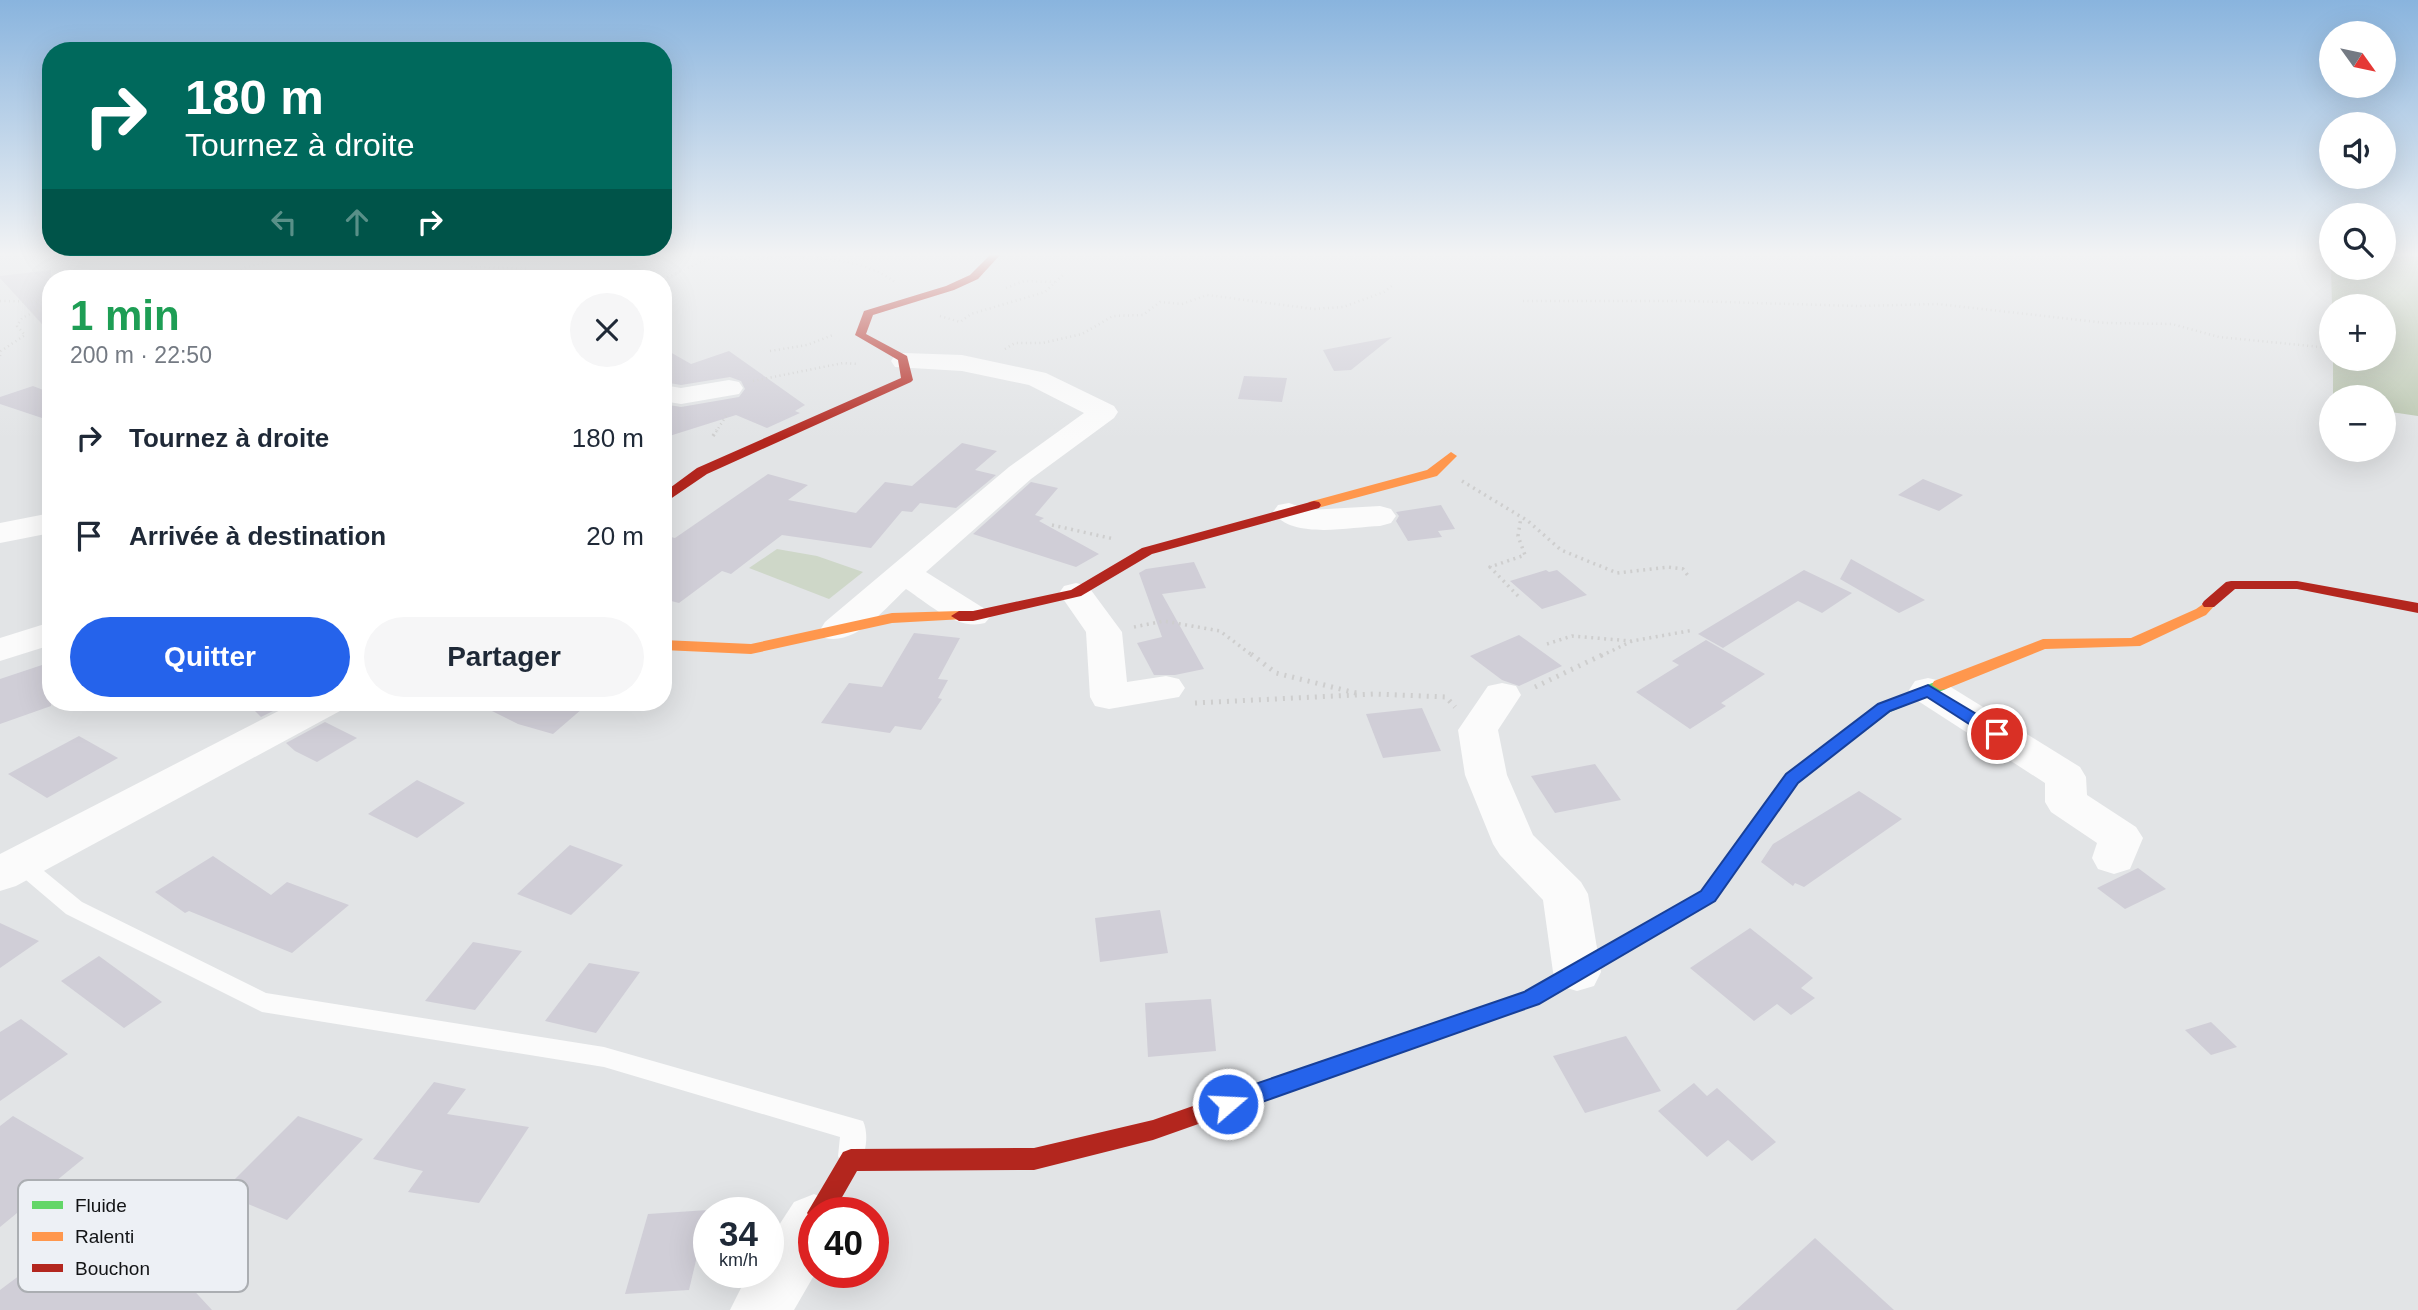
<!DOCTYPE html>
<html lang="fr">
<head>
<meta charset="utf-8">
<style>
	:root { --surface:#fff; --page:#f6f6f7; --text:#1f2937; --muted:#747a83; --accent:#2563eb }
	body { margin:0; font-family:Helvetica,sans-serif; background:var(--page); color:var(--text); height:100vh; display:flex; flex-direction:column; font-size:26px; white-space:nowrap }
	* { box-sizing:border-box; margin:0 }
	p { font-size:23px; color:var(--muted) }
	.icon { flex:none; width:38px; height:38px; fill:none; stroke:currentColor; stroke-width:2; stroke-linecap:round; stroke-linejoin:round }
	.map { position:relative; flex:1; overflow:hidden }
	.panel { position:absolute; left:42px; top:270px; width:630px; height:441px; display:flex; flex-direction:column; background:var(--surface); border-radius:28px; box-shadow:0 7px 28px #0002 }
	.panel>* { flex:none }
	.top-card { position:absolute; left:42px; top:42px; width:630px; height:214px; border-radius:28px; box-shadow:0 7px 28px #0002; background:#00695c; color:#fff; overflow:hidden }
	.needle { width:46px; rotate:123deg }
	.fabs { position:absolute; left:2319px; top:21px; display:grid; gap:14px }
	.fabs a { display:grid; place-items:center; width:77px; height:77px; border-radius:50%; background:var(--surface); box-shadow:0 7px 28px #0002; font-size:35px }
	.speed { position:absolute; left:693px; top:1197px; display:flex; gap:14px; font-size:35px; font-weight:700; text-align:center }
	.speed>* { display:grid; place-content:center; width:91px; height:91px; border-radius:50%; background:var(--surface); box-shadow:0 7px 28px #0002; line-height:1 }
	.speed small { font-size:18px; font-weight:400 }
	.speed .limit { border:10px solid #d22; background:#fff; color:#111 }
	.pin { position:absolute; display:grid; place-items:center; width:60px; height:60px; color:#fff; margin:-30px; border:4px solid #fff; border-radius:50%; box-shadow:0 2px 7px #0007 }
	.me { position:absolute; width:77px; margin:-38px; rotate:71deg; stroke-linejoin:round; filter:drop-shadow(0 0 5px #0008) }
	.turn { display:flex; align-items:center; gap:24px; height:147px; padding:0 28px; font-size:32px }
	.turn .icon { width:91px; height:91px; stroke-width:2.5 }
	.turn b { display:block; font-size:49px; line-height:60px }
	.lanes { display:flex; align-items:center; height:66px; padding:0 28px; background:#0003; justify-content:center; gap:35px; direction:ltr }
	.lanes .off { opacity:.35 }
	.round { display:grid; place-items:center; flex:none; width:74px; height:74px; border-radius:37px; background:var(--page) }
	.overview { display:flex; align-items:center; justify-content:space-between; height:119px; padding:0 28px }
	h1 { font-size:42px; font-weight:700; line-height:52px; color:#1e9e55 }
	.action { display:flex; gap:14px; margin-top:auto; padding:14px 28px }
	.action a { flex:1; height:80px; border-radius:42px; background:var(--accent); color:#fff; font-size:28px; font-weight:700; line-height:80px; text-align:center }
	.action a+a { background:var(--page); color:var(--text) }
	ul { padding:0; list-style:none }
	li { display:flex; align-items:center; gap:21px; height:98px; padding:0 28px }
	li div { flex:1 }
	li b { display:block; font-size:26px }
	li em { font-style:normal }
	.map>svg:first-child { display:block }
	.green { fill:#ced7c8 }
	.forest { fill:#bcc8b1 }
	.building { fill:#d0ced7 }
	.lines { fill:none; stroke-linecap:round; stroke-linejoin:round }
	.path-far2 { stroke:#cecece; stroke-width:2.5; stroke-dasharray:1 3.5; stroke-linecap:butt }
	.path-far1 { stroke:#cecece; stroke-width:3.5; stroke-dasharray:2 4.5; stroke-linecap:butt }
	.path { stroke:#cecece; stroke-width:5; stroke-dasharray:2 6; stroke-linecap:butt }
	.lane { fill:#fbfbfb; fill-rule:evenodd }
	.street { fill:#fbfbfb; fill-rule:evenodd }
	.fast { fill:#63d668; fill-rule:evenodd }
	.slow { fill:#ff974d; fill-rule:evenodd }
	.jam { fill:#b3261e; fill-rule:evenodd }
	.route { fill:#2563eb; stroke:#184099; stroke-width:2 }
	.key { fill:#edf0f5; stroke:#abaeb2; stroke-width:2 }
	.key-label { font-size:19px; fill:#121315 }
</style>
</head>
<body>
<div class="map">
<svg width="2418" height="1310" viewBox="0 0 2418 1310">
	<rect width="100%" height="100%" fill="#e2e4e6"/>
	<polygon class="green" points="777,549 817,556 863,572 829,599 749,568"/>
	<polygon class="forest" points="2384,255 2418,255 2418,416 2384,411 2384,397 2333,397 2333,359 2384,359 2384,306 2332,306 2331,268 2384,268"/>
	<g class="building">
		<polygon points="51,270 51,334 0,278 0,276"/>
		<polygon points="1392,337 1351,370 1334,371 1323,350"/>
		<polygon points="663,348 691,364 729,351 805,405 795,411 800,413 767,428 736,415 663,438 663,404 681,407 739,397 745,389 741,381 730,377 681,385 663,382"/>
		<polygon points="1244,376 1287,378 1282,402 1238,399"/>
		<polygon points="33,386 51,393 51,421 0,404 0,397"/>
		<polygon points="962,443 997,451 975,470 996,475 956,508 920,503 912,512 902,511 871,548 782,535 731,574 722,571 679,603 663,599 663,535 675,538 768,474 808,485 788,500 856,513 885,482 912,486"/>
		<polygon points="1923,479 1963,495 1939,511 1898,495"/>
		<polygon points="1031,482 1058,488 1035,515 1044,518 1039,521 1099,554 1076,567 973,534"/>
		<polygon points="1441,505 1455,529 1438,531 1442,537 1408,541 1396,521 1399,516 1396,512"/>
		<polygon points="1851,559 1925,600 1899,613 1840,579"/>
		<polygon points="1194,562 1206,588 1162,594 1204,669 1175,675 1154,675 1137,643 1162,637 1139,573 1146,569"/>
		<polygon points="1546,570 1549,572 1557,570 1587,595 1542,609 1510,581"/>
		<polygon points="1804,570 1852,593 1822,613 1798,601 1723,648 1698,634"/>
		<polygon points="914,633 960,638 938,679 948,680 938,698 942,699 921,730 895,726 890,733 821,723 849,683 882,687"/>
		<polygon points="1519,635 1562,666 1519,686 1502,680 1470,656"/>
		<polygon points="1706,640 1765,674 1721,703 1726,706 1690,729 1636,692 1679,665 1672,661"/>
		<polygon points="51,662 51,706 0,724 0,679"/>
		<polygon points="246,702 284,702 287,704 261,717"/>
		<polygon points="474,702 590,702 553,734 518,724"/>
		<polygon points="1422,708 1441,751 1383,758 1366,714"/>
		<polygon points="325,722 357,738 317,762 295,751 286,743"/>
		<polygon points="79,736 118,758 47,798 8,774"/>
		<polygon points="1595,764 1621,800 1555,813 1531,776"/>
		<polygon points="417,780 465,803 417,838 368,814"/>
		<polygon points="1859,791 1902,819 1804,887 1795,883 1793,886 1761,862 1773,844"/>
		<polygon points="570,845 623,865 571,915 517,894"/>
		<polygon points="213,856 271,895 287,882 349,905 292,953 189,911 185,913 155,892"/>
		<polygon points="2138,868 2166,889 2125,909 2097,888"/>
		<polygon points="1160,910 1168,953 1100,962 1095,918"/>
		<polygon points="0,923 39,941 0,968"/>
		<polygon points="1750,928 1813,978 1801,988 1815,998 1791,1015 1777,1004 1754,1021 1690,968"/>
		<polygon points="473,942 522,951 475,1010 425,1001"/>
		<polygon points="99,956 162,1002 124,1028 61,981"/>
		<polygon points="589,963 640,972 596,1033 545,1021"/>
		<polygon points="1211,999 1216,1051 1148,1057 1145,1003"/>
		<polygon points="21,1019 68,1054 0,1101 0,1032"/>
		<polygon points="2211,1022 2237,1047 2211,1055 2185,1030"/>
		<polygon points="1626,1036 1661,1091 1585,1113 1553,1056"/>
		<polygon points="434,1082 466,1089 447,1114 529,1127 479,1203 408,1192 423,1171 373,1159"/>
		<polygon points="1694,1083 1707,1096 1717,1088 1776,1142 1752,1161 1728,1140 1707,1157 1658,1111"/>
		<polygon points="13,1116 84,1158 0,1227 0,1126"/>
		<polygon points="298,1116 363,1139 287,1220 221,1193"/>
		<polygon points="708,1210 689,1290 625,1294 648,1214"/>
		<polygon points="75,1234 123,1285 161,1255 212,1310 0,1310 0,1290"/>
		<polygon points="1815,1238 1894,1310 1736,1310"/>
	</g>
	<g class="lines">
		<g class="path-far2">
			<path d="M713 258C771 262 845 246 895 282"/>
			<polyline points="464,261 472,267 527,269 529,278"/>
			<polyline points="215,278 257,264 301,255"/>
			<polyline points="663,279 713,257"/>
			<polyline points="1006,288 1024,281 1055,282"/>
			<polyline points="0,301 51,302"/>
			<polyline points="1523,301 1689,301 1858,306 1938,304 2106,323 2172,324 2219,337 2331,348"/>
			<polyline points="940,316 960,322 971,314 1045,292 1063,275"/>
			<polyline points="1005,349 1015,343 1043,343 1082,334 1113,316 1143,315 1160,302 1182,304 1207,295 1314,309 1343,307 1384,292 1393,285"/>
			<polyline points="770,351 807,345 833,335"/>
			<polyline points="0,356 1,351 25,335 17,326 22,318 51,304"/>
			<polyline points="753,381 843,363 858,364"/>
			<polyline points="716,432 726,416"/>
		</g>
		<g class="path-far1">
			<polyline points="713,436 717,430"/>
			<polyline points="1462,481 1528,521 1561,550 1617,573 1668,567 1683,569 1689,577"/>
			<polyline points="1052,525 1114,539"/>
			<polyline points="1518,596 1490,567 1525,555 1518,536 1521,517"/>
			<polyline points="1134,627 1164,621 1220,631 1253,656"/>
			<polyline points="1547,644 1572,636 1631,641"/>
			<polyline points="1601,656 1632,641 1694,630"/>
		</g>
		<g class="path">
			<polyline points="1251,654 1276,673 1360,694"/>
			<polyline points="1535,687 1604,654"/>
			<polyline points="1195,703 1375,694 1446,697 1455,707"/>
		</g>
		<path class="lane" d="M20 855 27 857 82 902 266 993 604 1047 863 1121C869 1134 866 1152 860 1164L851 1168 842 1164 838 1156 840 1137 604 1067 262 1012 66 914 13 869 9 863 13 857Z"/>
		<g class="street">
			<path d="M904 353 962 355 1046 373 1114 406 1118 412 1114 418 1031 479 926 572 985 609 991 616 985 623C957 631 929 604 906 589 884 609 857 645 825 638L820 630 825 622 1009 467 1084 413 1029 385 962 371 895 367 891 361 895 355Z"/>
			<polygon points="729,380 739,382 743,388 739,394 681,404 663,401 663,385 681,388"/>
			<path d="M1289 503 1309 510 1380 506 1391 509 1396 516 1391 523 1380 526C1350 527 1292 540 1273 512L1278 505Z"/>
			<polygon points="51,513 51,533 0,543 0,523"/>
			<polygon points="1076,583 1088,586 1122,632 1127,682 1166,676 1179,679 1185,688 1179,697 1109,709 1095,706 1090,697 1086,632 1059,593 1064,586"/>
			<polygon points="51,622 51,645 0,661 0,638"/>
			<polygon points="1928,678 1941,681 2080,767 2086,777 2087,795 2136,827 2143,838 2130,869 2114,874 2098,869 2092,858 2097,843 2051,812 2045,802 2045,783 1915,699 1909,690 1915,681"/>
			<polygon points="1502,683 1516,686 1521,695 1498,730 1507,775 1533,835 1581,882 1588,894 1601,972 1594,986 1577,991 1560,986 1553,972 1543,900 1500,855 1493,844 1465,775 1458,730 1488,686"/>
			<polygon points="296,702 345,702 340,711 16,886 0,891 0,854"/>
			<polygon points="814,1194 834,1202 839,1213 814,1213 816,1272 794,1310 730,1310 749,1272 768,1272 768,1242 794,1202"/>
		</g>
		<polygon class="fast" points="1940,680 1948,685 1946,689 1890,712 1798,782 1715,901 1602,967 1595,969 1588,967 1585,961 1588,955 1701,891 1786,774 1878,704"/>
		<g class="slow">
			<polygon points="1451,452 1457,456 1437,476 1314,509 1307,505 1309,502 1427,470"/>
			<polygon points="2209,600 2216,604 2206,615 2140,646 2045,649 1946,689 1940,690 1932,685 1934,681 2043,639 2131,638 2196,609"/>
			<polygon points="959,611 964,613 967,616 964,619 892,623 751,654 663,650 663,640 751,644 892,613"/>
			<polygon points="1595,953 1602,955 1605,961 1602,967 1538,1004 1324,1080 1316,1077 1313,1070 1316,1063 1524,992"/>
		</g>
		<g class="jam">
			<polygon points="990,255 1000,255 978,279 954,290 873,315 866,334 907,356 913,380 911,382 707,474 663,504 663,493 697,468 901,378 898,360 855,335 864,311 946,286 970,275"/>
			<polygon points="1314,501 1319,502 1321,505 1319,508 1152,554 1081,596 973,621 959,621 951,616 959,611 973,611 1071,590 1142,548"/>
			<polygon points="2231,581 2297,581 2418,603 2418,613 2297,589 2235,589 2214,607 2204,607 2202,604 2204,601 2226,582"/>
			<polygon points="1324,1060 1332,1063 1335,1070 1332,1077 1153,1140 1034,1170 857,1171 833,1213 814,1213 814,1223 807,1213 843,1152 851,1149 1034,1148 1153,1120"/>
		</g>
	</g>
	<linearGradient id="sky" x2="0" y2="1"><stop stop-color="#89b4de"/><stop offset="0.58" stop-color="#f2f3f4"/><stop offset="1" stop-color="#f2f3f4" stop-opacity="0"/></linearGradient>
	<rect width="2418" height="439" fill="url(#sky)"/>
	<polygon class="route" points="1928,685 2003,730 2005,734 2003,738 1991,738 1927,697 1890,711 1798,783 1715,901 1539,1004 1228,1114 1220,1111 1217,1104 1220,1096 1524,992 1701,891 1786,774 1878,704"/>
	<rect x="18" y="1180" width="230" height="112" rx="10" class="key"/>
	<rect x="32" y="1201" width="31" height="8" fill="#63d668"/>
	<rect x="32" y="1232" width="31" height="9" fill="#ff974d"/>
	<rect x="32" y="1264" width="31" height="8" fill="#b3261e"/>
	<g class="key-label">
		<text x="75" y="1212">Fluide</text>
		<text x="75" y="1243">Ralenti</text>
		<text x="75" y="1275">Bouchon</text>
	</g>
</svg>
<div class="fabs">
<a><svg class="needle" viewBox="-14 -14 28 28"><path d="M0-13l5 13h-10z" fill="#e53935"/><path d="M0 13l5-13h-10z" fill="#747a83"/></svg></a>
<a><svg class="icon" aria-label="sound" viewBox="0 0 24 24"><path d="M4 9h4l5-4v14l-5-4H4zM17 9q2 3 0 6"/></svg></a>
<a><svg class="icon" aria-label="search" viewBox="0 0 24 24"><circle cx="10" cy="10" r="6"/><path d="M15 15l6 6"/></svg></a>
<a>+</a>
<a>−</a>
</div>
<div class="speed"><div>34<small>km/h</small></div><div class="limit">40</div></div>
<div class="pin" style="left:1997px;top:734px;background:#d93025"><svg class="icon" aria-label="arrive" viewBox="0 0 24 24"><path d="M6 21V4h12l-3 4 3 4H6"/></svg></div>
<svg class="me" style="left:1228px;top:1104px" viewBox="-20 -20 40 40"><circle r="17" fill="#2563eb" stroke="#fff" stroke-width="3"/><path d="M0-11L8 9 0 5-8 9z" fill="#fff"/></svg>
<div class="top-card">
<div class="turn"><svg class="icon" aria-label="right" viewBox="0 0 24 24"><path d="M7 20v-9h11M14 6l5 5-5 5"/></svg><div><b>180 m</b>Tournez à droite</div></div>
<div class="lanes"><svg class="icon off" aria-label="left" viewBox="0 0 24 24"><path d="M17 20v-9H6M10 6l-5 5 5 5"/></svg><svg class="icon off" aria-label="ahead" viewBox="0 0 24 24"><path d="M12 20V5M6 11l6-6 6 6"/></svg><svg class="icon" aria-label="right" viewBox="0 0 24 24"><path d="M7 20v-9h11M14 6l5 5-5 5"/></svg></div>
</div>
<section class="panel">
<div class="overview"><div><h1>1 min</h1><p>200 m · 22:50</p></div><a class="round"><svg class="icon" aria-label="close" viewBox="0 0 24 24"><path d="M6 6l12 12M18 6L6 18"/></svg></a></div>
<ul>
<li><svg class="icon" aria-label="right" viewBox="0 0 24 24"><path d="M7 20v-9h11M14 6l5 5-5 5"/></svg><div><b>Tournez à droite</b></div><em>180 m</em></li>
<li><svg class="icon" aria-label="arrive" viewBox="0 0 24 24"><path d="M6 21V4h12l-3 4 3 4H6"/></svg><div><b>Arrivée à destination</b></div><em>20 m</em></li>
</ul>
<div class="action"><a>Quitter</a><a>Partager</a></div>
</section>
</div>
</body>
</html>
